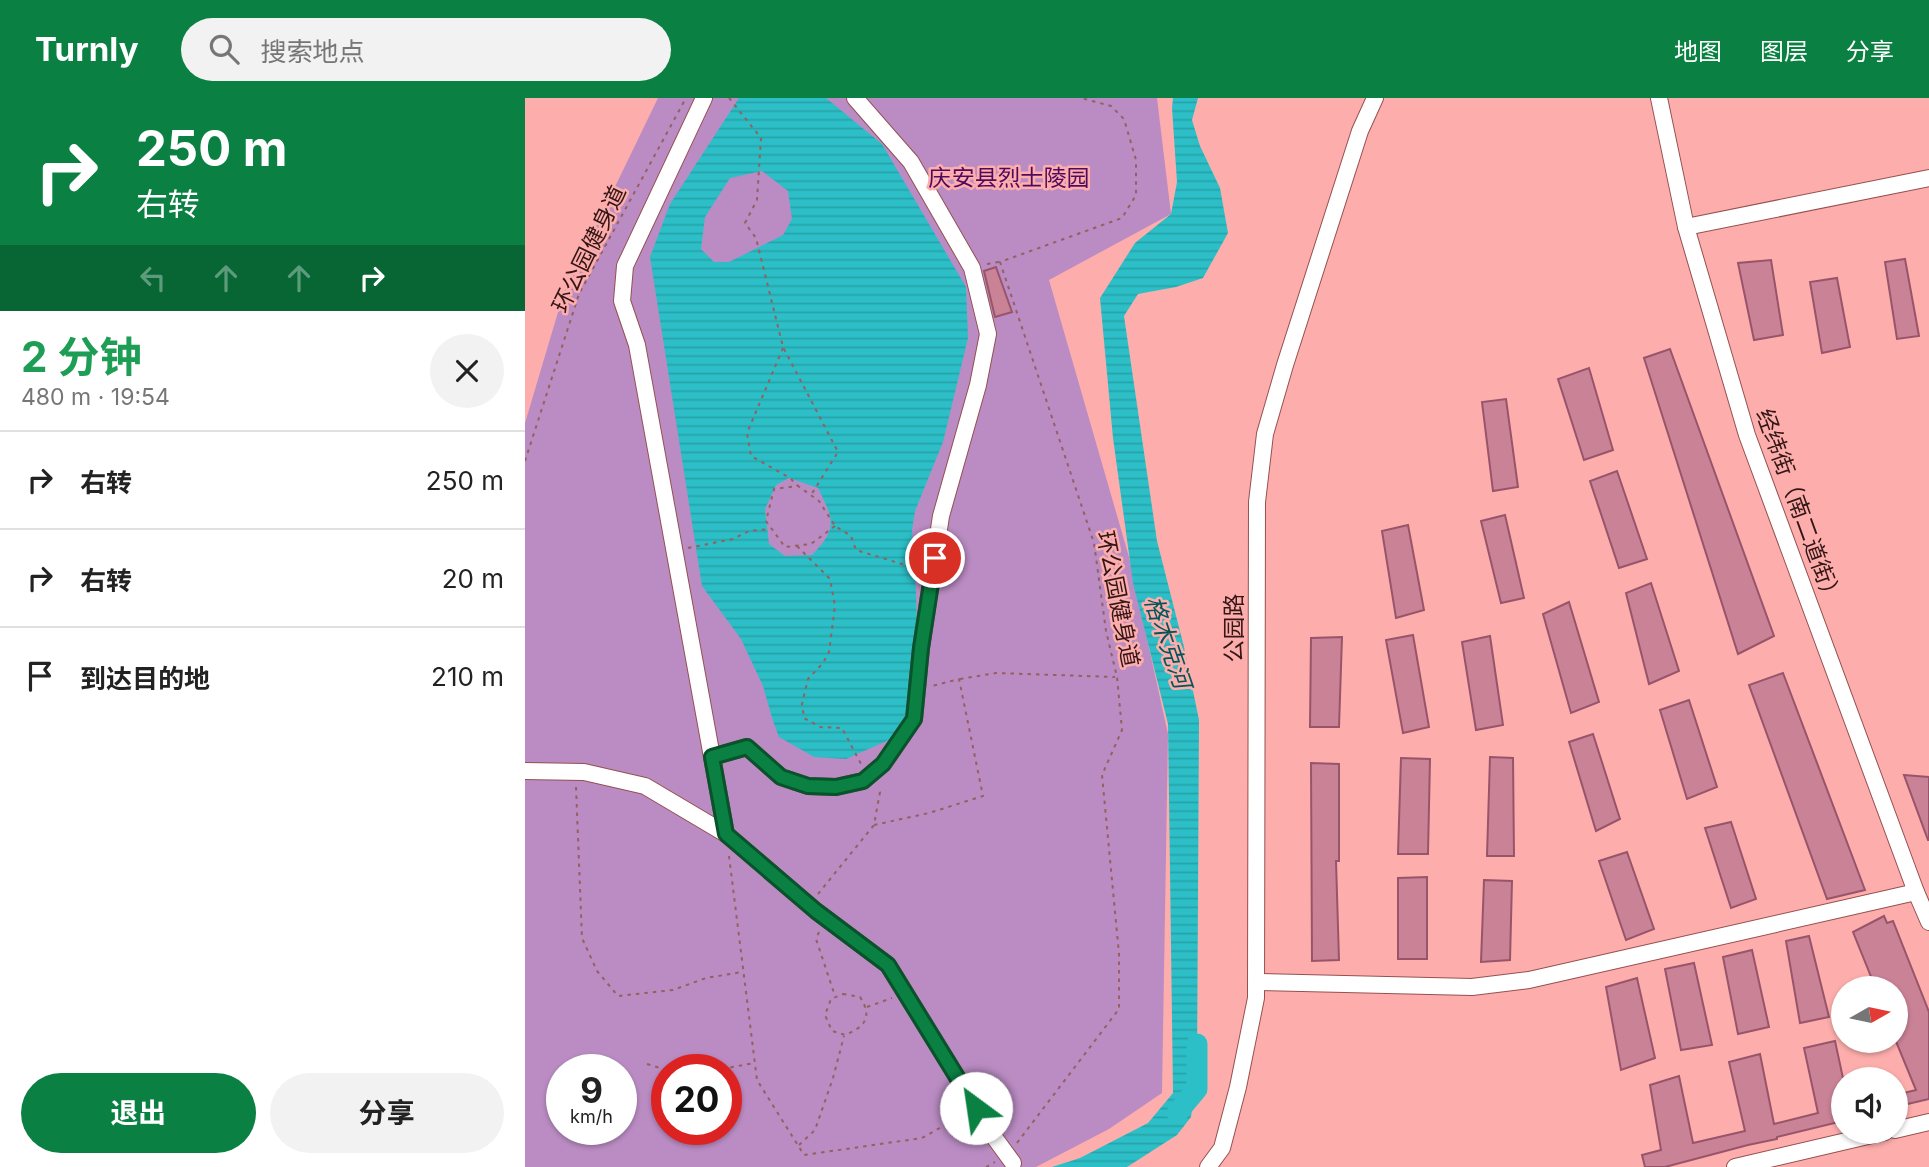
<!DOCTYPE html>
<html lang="zh">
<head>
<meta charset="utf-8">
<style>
	:root { --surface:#fff; --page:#f2f2f2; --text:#222; --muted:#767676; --line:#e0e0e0; --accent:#0b8043 }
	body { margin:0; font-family:Inter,"Noto Sans SC",sans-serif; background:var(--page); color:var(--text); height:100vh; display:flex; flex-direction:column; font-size:26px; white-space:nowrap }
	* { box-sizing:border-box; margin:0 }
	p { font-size:23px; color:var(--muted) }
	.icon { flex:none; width:38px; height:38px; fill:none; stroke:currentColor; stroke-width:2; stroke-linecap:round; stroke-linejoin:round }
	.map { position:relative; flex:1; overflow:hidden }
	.panel { display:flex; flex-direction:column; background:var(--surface); width:525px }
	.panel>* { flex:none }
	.hud { background:#0b8043; color:#fff; overflow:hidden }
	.needle { width:46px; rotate:81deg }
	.buttons { position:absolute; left:1306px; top:878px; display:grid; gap:14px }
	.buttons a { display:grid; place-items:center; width:77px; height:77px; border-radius:50%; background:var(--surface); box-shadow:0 2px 5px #0004; font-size:35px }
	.speed { position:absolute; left:21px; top:956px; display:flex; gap:14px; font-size:35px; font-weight:700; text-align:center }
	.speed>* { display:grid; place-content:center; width:91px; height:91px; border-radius:50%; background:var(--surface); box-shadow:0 2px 5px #0004; line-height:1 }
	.speed small { font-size:18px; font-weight:400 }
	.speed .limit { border:10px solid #d22; background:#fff; color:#111 }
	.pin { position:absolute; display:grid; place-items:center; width:60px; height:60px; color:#fff; margin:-30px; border:4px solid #fff; border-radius:50%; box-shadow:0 2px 7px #0007 }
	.me { position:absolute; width:77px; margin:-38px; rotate:329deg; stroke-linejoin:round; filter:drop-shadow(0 0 5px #0008) }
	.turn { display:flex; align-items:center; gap:24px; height:147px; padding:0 21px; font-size:32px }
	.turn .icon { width:91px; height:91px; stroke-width:2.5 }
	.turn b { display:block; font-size:49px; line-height:60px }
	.lanes { display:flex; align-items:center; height:66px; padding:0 21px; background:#0003; justify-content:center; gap:35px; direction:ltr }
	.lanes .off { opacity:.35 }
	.round { display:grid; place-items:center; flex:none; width:74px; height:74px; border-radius:37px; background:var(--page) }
	.overview { display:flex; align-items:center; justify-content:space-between; height:119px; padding:0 21px }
	h1 { font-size:42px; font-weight:700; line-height:52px; color:#1e9e55 }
	.button { display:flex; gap:14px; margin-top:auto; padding:14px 21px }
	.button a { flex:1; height:80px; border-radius:42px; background:var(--accent); color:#fff; font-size:28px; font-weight:700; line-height:80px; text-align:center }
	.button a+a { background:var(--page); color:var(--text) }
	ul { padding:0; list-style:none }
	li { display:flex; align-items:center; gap:21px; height:98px; padding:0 21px; border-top:2px solid var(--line) }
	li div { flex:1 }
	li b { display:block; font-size:26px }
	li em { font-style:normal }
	header { display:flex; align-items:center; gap:42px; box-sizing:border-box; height:98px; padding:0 35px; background:var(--accent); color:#fff }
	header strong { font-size:33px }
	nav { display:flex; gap:38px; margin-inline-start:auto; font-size:24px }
	.search { width:490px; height:63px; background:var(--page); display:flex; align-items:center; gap:18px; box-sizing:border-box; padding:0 24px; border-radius:38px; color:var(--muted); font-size:26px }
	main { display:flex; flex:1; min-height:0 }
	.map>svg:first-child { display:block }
	.green { fill:#ba8cc3; fill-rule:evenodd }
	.water { fill:url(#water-rules); fill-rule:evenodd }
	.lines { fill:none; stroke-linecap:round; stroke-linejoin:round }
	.river { stroke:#2cbfc7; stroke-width:21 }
	.building { fill:#ca8297; stroke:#98556a; stroke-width:2 }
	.minor-casing { stroke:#955050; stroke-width:18 }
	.path { stroke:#95605f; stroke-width:2; stroke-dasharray:3.5 5; stroke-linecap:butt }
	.minor { stroke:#fff; stroke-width:16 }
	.route-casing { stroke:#07532c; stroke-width:18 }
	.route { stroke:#0b8043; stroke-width:12 }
	.labels { text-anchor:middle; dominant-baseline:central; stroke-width:5; stroke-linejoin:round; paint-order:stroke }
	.park-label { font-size:23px; fill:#500a5d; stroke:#fdaeac }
	.street-label { font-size:23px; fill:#331616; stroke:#fdaeac }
	.water-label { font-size:24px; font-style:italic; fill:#00565a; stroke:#fdaeac }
</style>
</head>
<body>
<header>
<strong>Turnly</strong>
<div class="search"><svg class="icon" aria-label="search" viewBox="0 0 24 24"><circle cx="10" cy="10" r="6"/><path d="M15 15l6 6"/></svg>搜索地点</div>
<nav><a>地图</a><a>图层</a><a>分享</a></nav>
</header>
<main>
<section class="panel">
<div class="hud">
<div class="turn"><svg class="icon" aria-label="right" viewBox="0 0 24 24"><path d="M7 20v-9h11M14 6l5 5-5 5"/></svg><div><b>250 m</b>右转</div></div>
<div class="lanes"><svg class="icon off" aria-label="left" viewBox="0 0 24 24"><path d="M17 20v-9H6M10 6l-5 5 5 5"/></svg><svg class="icon off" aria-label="ahead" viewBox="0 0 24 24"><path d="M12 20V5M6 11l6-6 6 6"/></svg><svg class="icon off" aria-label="ahead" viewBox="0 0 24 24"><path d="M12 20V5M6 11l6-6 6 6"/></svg><svg class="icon" aria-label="right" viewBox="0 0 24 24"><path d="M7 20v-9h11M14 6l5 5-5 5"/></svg></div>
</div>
<div class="overview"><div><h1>2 分钟</h1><p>480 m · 19:54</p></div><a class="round"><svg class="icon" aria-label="close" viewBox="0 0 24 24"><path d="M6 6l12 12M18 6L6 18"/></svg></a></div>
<ul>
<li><svg class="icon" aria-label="right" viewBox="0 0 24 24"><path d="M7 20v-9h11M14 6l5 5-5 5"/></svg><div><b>右转</b></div><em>250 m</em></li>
<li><svg class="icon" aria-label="right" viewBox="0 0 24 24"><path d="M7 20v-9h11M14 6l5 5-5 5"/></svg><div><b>右转</b></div><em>20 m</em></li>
<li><svg class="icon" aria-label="arrive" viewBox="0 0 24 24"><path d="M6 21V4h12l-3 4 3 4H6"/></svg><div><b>到达目的地</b></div><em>210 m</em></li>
</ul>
<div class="button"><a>退出</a><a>分享</a></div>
</section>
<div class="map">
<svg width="1404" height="1069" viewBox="0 0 1404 1069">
	<defs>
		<pattern id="water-rules" width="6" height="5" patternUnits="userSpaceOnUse" patternTransform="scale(1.75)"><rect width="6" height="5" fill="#2cbfc7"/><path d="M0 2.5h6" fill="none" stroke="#28a3aa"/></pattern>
	</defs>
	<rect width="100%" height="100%" fill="#fdaeac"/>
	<path class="green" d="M133 0H632L646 116 524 182 604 459 643 636 637 995 584 1031 511 1069H0V325L39 194ZM37 971H96V1031H37ZM142 971H201V1031H142Z"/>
	<g class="water">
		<path d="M214 0H301L357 46 441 189 443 240 418 344 390 413 387 432 391 495 393 569 387 610 364 642 321 661 289 659 254 639 248 623 238 588 216 541 177 488 125 159 145 106ZM237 73 263 93 267 121 258 137 204 164H189L176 151 180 119 205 80ZM264 380 293 390C308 421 314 429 287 457L260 458 244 446 240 411 251 387Z"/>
		<polygon points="648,0 673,0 667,22 675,48 695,90 703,135 678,180 651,189 613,196 599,218 632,443 659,549 674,622 672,974 666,1019 652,1037 602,1069 527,1069 555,1060 623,1025 648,995 643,626 608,485 588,340 575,200 610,145 646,116 652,84 647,10"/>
	</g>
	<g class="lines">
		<polyline class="river" points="652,1015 672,991 672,946"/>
	</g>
	<g class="building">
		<polygon points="1380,161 1394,238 1372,241 1360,164"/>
		<polygon points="1246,162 1258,237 1229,242 1213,165"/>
		<polygon points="471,169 487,214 470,219 459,173"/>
		<polygon points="1312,180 1325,249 1297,255 1285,184"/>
		<polygon points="1145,251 1249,538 1213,556 1119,260"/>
		<polygon points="1064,270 1088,352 1059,362 1033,281"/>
		<polygon points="981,301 993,389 968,393 957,304"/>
		<polygon points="1092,373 1122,461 1094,470 1065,383"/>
		<polygon points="980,417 999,500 976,505 956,423"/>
		<polygon points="883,427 899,512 871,520 857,433"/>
		<polygon points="1126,485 1154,573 1124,586 1101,495"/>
		<polygon points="1044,504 1074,604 1046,615 1018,516"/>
		<polygon points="888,537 904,629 878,635 861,542"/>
		<polygon points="965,538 978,627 951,632 937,544"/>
		<polygon points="817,539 814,629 785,629 786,540"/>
		<polygon points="1258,575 1340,792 1302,801 1224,587"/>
		<polygon points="1164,602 1192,689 1162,701 1135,612"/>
		<polygon points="1068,636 1095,721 1071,733 1044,644"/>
		<polygon points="965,659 988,660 989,758 962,758"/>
		<polygon points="876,660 905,661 903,756 873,756"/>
		<polygon points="786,665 814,666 814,763 811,763 814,862 787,863"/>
		<polygon points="1379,677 1404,679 1404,742 1403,742"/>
		<polygon points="1206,724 1231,801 1206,810 1180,730"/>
		<polygon points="1102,754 1129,831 1101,842 1074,763"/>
		<polygon points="902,779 902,861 873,861 873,780"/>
		<polygon points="959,782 987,783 985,862 956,864"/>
		<polygon points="1359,818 1362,825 1368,823 1404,914 1404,1001 1370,1009 1370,997 1391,992 1370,941 1370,891 1351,891 1328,834"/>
		<polygon points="1284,838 1304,919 1275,925 1261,843"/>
		<polygon points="1227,852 1244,929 1213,936 1198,859"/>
		<polygon points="1169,865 1187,947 1156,952 1140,871"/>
		<polygon points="1112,880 1130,960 1096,972 1081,889"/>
		<polygon points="1310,943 1318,980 1318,1023 1252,1039 1252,1041 1223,1047 1140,1069 1120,1069 1117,1057 1136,1052 1125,987 1154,978 1168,1045 1220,1033 1204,964 1235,956 1249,1026 1293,1015 1279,950"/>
	</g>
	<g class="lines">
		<defs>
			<g id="minor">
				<polyline points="179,0 100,168 97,203 112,247 201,736"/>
				<polyline points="1134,0 1161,129 1222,337 1391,794 1404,824"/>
				<polyline points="1161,129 1404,80"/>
				<polyline points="187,659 222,649 256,679 283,688 311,689 338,683 358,666 389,621 396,550 416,418 453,287 463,236 447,170 386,64 330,0"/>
				<polyline points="0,673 59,674 120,688 201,736 291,813 363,867 469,1039 488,1065"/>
				<polyline points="732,884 947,889 1004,882 1391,794"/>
				<polyline points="1370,1032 1404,1024"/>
				<polyline points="683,1069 697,1050 713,989 731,900 732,404 740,336 760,267 835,33 850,0"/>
				<polyline points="1210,1069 1360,1034"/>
			</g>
		</defs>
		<use href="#minor" class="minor-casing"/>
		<g class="path">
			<polyline points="204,0 236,40 232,102 220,125 231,140 258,249 313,354 286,397"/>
			<polyline points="462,166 474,164"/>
			<polyline points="258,250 222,335 226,358 265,380 273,388"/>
			<polyline points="0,363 54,196 161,0"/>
			<polyline points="310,428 286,446 260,449 241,423 249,391 273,388 294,403 310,428 326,438 331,452 377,466 395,463"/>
			<polyline points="272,448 305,481 310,508 304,554 298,565 283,581 277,606 279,620 295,629 317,630 336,666"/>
			<polyline points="163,450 208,441 224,433 245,431"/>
			<polyline points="435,581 471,575 590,579"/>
			<polyline points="51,689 57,840 72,873 93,898 148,892 181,880 217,874"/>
			<polyline points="349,727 404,715 458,698 434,581 407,588"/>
			<polyline points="204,758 232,982 279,1057 397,1040 438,1017"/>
			<polyline points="293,796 349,727 355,694 352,691"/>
			<polyline points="294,834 291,841 310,898"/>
			<path d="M318 896 335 899C348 919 340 929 320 937L307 933 300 917 306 901Z"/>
			<polyline points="342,909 367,900"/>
			<polyline points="122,966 142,972"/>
			<polyline points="197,971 229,965"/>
			<polyline points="492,1045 594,911 594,856 577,677 597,632 592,579 581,533 569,445 475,164 597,120 611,97 611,62 599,21 586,8 556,0"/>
			<polyline points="274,1047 290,1032 308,980 319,938"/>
			<polyline points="461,1069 470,1064"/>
		</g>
		<use href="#minor" class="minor"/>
	</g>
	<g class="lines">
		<defs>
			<polyline id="route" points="410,460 396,550 389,621 358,666 338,683 311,689 283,688 256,679 222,649 187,659 201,736 291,813 363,867 451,1010"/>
		</defs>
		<use href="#route" class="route-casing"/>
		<use href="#route" class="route"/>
	</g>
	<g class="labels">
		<g class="park-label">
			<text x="484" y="80">庆安县烈士陵园</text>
		</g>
		<g class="street-label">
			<text transform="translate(64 151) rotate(-64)">环公园健身道</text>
			<text transform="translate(1274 409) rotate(70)">经纬街（南二道街）</text>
			<text transform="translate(593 501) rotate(79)">环公园健身道</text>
			<text transform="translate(709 530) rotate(-90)">公园路</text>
		</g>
		<g class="water-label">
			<text transform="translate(643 544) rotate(71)">格木克河</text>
		</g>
	</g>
</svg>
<div class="buttons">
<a><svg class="needle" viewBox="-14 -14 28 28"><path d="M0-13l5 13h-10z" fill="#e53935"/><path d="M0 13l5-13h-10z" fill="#767676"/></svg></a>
<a><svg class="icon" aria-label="sound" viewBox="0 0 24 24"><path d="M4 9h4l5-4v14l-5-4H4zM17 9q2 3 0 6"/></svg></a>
</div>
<div class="speed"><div>9<small>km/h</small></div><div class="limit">20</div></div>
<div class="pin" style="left:410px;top:460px;background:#d93025"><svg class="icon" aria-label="arrive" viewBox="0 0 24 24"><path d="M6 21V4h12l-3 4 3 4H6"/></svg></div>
<svg class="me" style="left:451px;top:1010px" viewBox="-20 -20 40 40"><circle r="19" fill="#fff"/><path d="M0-13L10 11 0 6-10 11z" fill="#0b8043"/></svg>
</div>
</main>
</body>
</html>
